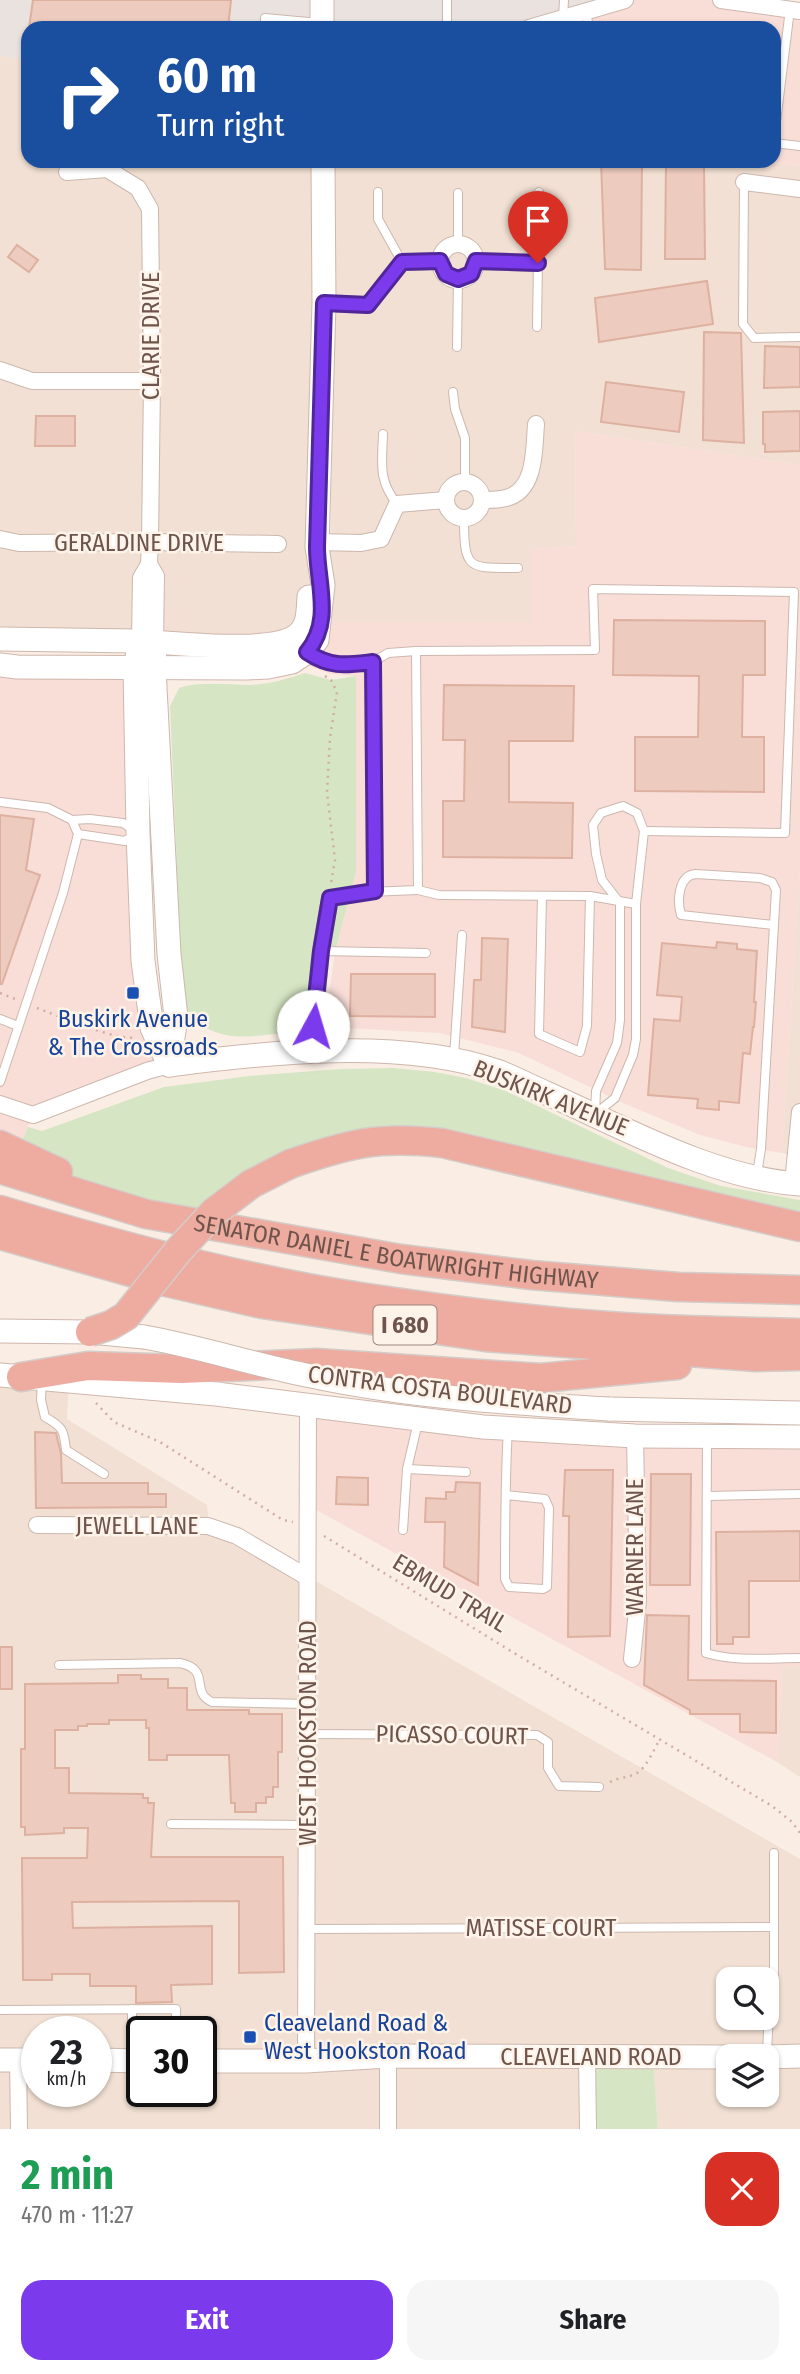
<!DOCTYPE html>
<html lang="en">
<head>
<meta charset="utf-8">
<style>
	:root { --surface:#fff; --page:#f6f6f6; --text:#202124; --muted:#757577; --accent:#7c3aed }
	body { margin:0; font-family:"Fira Sans Condensed",sans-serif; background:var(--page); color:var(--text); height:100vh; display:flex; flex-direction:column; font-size:26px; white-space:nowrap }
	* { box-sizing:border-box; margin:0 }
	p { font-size:23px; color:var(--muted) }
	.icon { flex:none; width:38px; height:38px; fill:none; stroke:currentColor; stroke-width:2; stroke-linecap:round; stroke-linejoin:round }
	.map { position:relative; height:2129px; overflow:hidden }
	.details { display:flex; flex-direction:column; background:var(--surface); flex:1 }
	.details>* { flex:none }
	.guide { position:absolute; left:21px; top:21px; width:760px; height:147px; border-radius:21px; box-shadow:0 2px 5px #0004; background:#1a4fa0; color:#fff; overflow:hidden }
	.fabs { position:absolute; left:716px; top:1967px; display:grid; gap:14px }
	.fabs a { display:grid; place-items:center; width:63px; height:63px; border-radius:14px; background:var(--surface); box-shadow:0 2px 5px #0004; font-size:35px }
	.speed { position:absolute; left:21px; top:2016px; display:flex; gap:14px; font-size:35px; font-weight:700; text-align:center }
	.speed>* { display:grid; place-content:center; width:91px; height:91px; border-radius:50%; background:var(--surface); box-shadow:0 2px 5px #0004; line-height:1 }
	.speed small { font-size:18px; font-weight:400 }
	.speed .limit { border:4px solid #111; border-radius:10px; background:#fff; color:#111 }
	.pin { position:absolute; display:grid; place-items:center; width:60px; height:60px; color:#fff; margin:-72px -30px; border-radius:50% 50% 50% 0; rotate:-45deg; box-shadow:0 0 7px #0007 }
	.pin .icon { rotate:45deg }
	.me { position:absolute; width:77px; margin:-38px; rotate:6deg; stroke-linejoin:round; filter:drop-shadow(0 0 5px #0008) }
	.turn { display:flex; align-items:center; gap:24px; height:147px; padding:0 21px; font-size:32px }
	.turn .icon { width:91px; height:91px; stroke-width:2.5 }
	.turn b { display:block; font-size:49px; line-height:60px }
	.round { display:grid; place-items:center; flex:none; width:74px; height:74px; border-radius:21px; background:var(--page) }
	.summary { display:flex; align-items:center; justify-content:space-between; height:119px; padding:0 21px }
	h1 { font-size:42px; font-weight:700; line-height:52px; color:#1e9e55 }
	.primary-button { display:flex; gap:14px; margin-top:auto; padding:14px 21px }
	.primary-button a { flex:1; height:80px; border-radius:21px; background:var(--accent); color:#fff; font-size:28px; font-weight:700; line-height:80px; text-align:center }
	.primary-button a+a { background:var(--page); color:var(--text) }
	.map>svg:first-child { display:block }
	.residential { fill:#f1e0d3; fill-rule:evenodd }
	.commercial { fill:#f9ded8 }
	.industrial { fill:#eae2de }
	.green { fill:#d6e6c4 }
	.building { fill:#edcbbe; stroke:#deb0a0; stroke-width:2 }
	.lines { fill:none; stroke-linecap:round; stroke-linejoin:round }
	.lane-casing { stroke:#ccb8ae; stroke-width:10 }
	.street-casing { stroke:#ccb8ae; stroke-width:18 }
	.secondary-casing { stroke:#ceb7ac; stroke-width:25 }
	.highway-casing { stroke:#d4ccc9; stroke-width:31 }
	.path { stroke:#d1aea1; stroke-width:2.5; stroke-dasharray:2 5; stroke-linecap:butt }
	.lane { stroke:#fff; stroke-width:8 }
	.street { stroke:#fff; stroke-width:16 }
	.secondary { stroke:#fff; stroke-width:23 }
	.highway { stroke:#eeaba0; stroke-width:28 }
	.secondary-bridge-casing { stroke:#ceb7ac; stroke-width:25; stroke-linecap:butt }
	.highway-bridge-casing { stroke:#d4ccc9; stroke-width:31; stroke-linecap:butt }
	.secondary-bridge { stroke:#fff; stroke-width:23 }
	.highway-bridge { stroke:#eeaba0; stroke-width:28 }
	.route-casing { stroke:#51269a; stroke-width:18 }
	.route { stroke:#7c3aed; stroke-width:12 }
	.transit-dot { fill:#1a4fb4; stroke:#fdf3e9; stroke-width:2.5 }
	.labels { text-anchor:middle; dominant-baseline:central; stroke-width:5; stroke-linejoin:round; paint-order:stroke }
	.shield { fill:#fdf3e9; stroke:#9a847b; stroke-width:2 }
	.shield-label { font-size:23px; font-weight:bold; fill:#6f544c }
	.street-label { font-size:24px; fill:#6f544c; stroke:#fdf3e9 }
	.transit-label { font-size:24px; fill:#164399; stroke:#fdf3e9 }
</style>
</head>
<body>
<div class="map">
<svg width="800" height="2129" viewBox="0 0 800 2129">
	<rect width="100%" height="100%" fill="#faeee4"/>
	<g class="residential">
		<polygon points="0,56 28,60 28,161 323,161 317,553 310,582 307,618 294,638 140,641 0,639"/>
		<polygon points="332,161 760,161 800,166 800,465 575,431 576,546 532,549 531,623 329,622 333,373"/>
		<polygon points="800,871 800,1157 782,1153"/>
		<path d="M0 1375 69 1380 67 1419 207 1505 209 1526 237 1536 800 1859V2129H658L653 2058 588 2129H0ZM728 1979H766V2018H728ZM37 2032H96V2091H37ZM142 2032H201V2091H142ZM728 2056H766V2095H728Z"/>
		<polygon points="782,1667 800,1667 800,1777 777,1762"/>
	</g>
	<g class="commercial">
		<polygon points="625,0 721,0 800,11 800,166 761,161 774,161 774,28 529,28"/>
		<polygon points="575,431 800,465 800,871 782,1153 750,1148 700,1135 625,1104 519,1053 439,1033 342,1028 331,1019 327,1008 335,952 356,872 356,676 331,674 309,666 326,635 329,622 531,622 531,549 576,546"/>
		<polygon points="0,665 135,668 143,961 169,1065 33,1115 17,1153 0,1145"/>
		<polygon points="308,1406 800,1447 800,1667 782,1667 777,1762 307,1505"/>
	</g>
	<polygon class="industrial" points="0,0 625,0 529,28 28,28 28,60 0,56"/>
	<g class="green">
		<path d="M305 673 331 680 356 676V872L335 952 321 951 313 1026 296 1018 293 1032C248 1036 215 1047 183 1007L170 706 179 688C202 681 226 685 251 685 269 684 287 679 305 673Z"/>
		<polygon points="393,1068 435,1072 466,1078 506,1091 668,1168 721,1186 800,1200 800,1227 365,1141 214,1212 146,1214 17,1153 28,1127 42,1131 164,1087 249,1076 341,1069"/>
		<polygon points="587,2058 653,2058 658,2129 588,2129"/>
	</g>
	<g class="building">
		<polygon points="33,0 231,0 228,28 29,28"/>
		<polygon points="601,161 642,161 641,270 605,269"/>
		<polygon points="666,162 704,164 705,259 665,259"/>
		<polygon points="17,245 38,260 29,272 8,257"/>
		<polygon points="707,281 713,324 599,342 595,298"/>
		<polygon points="704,332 741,333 744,443 703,440"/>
		<polygon points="765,346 800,347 800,387 764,388"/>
		<polygon points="606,382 684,392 679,432 601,422"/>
		<polygon points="800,411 800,451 765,452 765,444 763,444 763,412"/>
		<polygon points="36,416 75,416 75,446 35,446"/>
		<polygon points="614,620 765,621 765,675 743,675 742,737 764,737 764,792 635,791 635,737 698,737 699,676 613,675"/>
		<polygon points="444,685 574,686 573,741 509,741 509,802 573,803 572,858 443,857 443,801 464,801 465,740 443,740"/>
		<polygon points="0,815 34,819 26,870 40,875 2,984 0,984"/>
		<polygon points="482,938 508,939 505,1032 472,1027 474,980 481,980"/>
		<polygon points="717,942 737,944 737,949 757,951 754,1002 756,1002 754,1027 753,1027 750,1054 743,1053 739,1103 719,1101 719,1110 697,1108 698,1099 648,1095 654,1019 680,1021 682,997 657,995 662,943 716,948"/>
		<polygon points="351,974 435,974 435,1017 350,1016"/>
		<polygon points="35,1432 56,1433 61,1454 62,1483 148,1483 148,1494 166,1494 166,1507 36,1508"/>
		<polygon points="565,1470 613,1470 610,1636 568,1637 569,1516 563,1516"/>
		<polygon points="651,1474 691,1474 690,1585 650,1585"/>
		<polygon points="337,1477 368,1478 368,1505 336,1504"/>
		<polygon points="456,1482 480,1483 478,1585 444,1567 445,1522 425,1522 426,1498 446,1499 446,1492 455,1492"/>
		<polygon points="800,1531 800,1581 749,1581 749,1637 733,1637 733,1644 717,1644 716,1532"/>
		<polygon points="647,1615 689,1616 688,1680 776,1681 776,1733 740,1732 740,1714 690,1714 690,1710 644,1685"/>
		<rect x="0" y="1647" width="12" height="42"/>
		<polygon points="118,1675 141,1675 141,1679 168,1679 168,1688 187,1688 187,1710 249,1710 249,1714 282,1714 282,1752 278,1752 278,1787 273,1787 273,1797 266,1797 266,1803 256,1803 256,1812 235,1812 235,1803 231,1803 229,1755 167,1755 167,1760 149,1760 149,1728 146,1728 146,1720 109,1720 109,1724 87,1724 87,1726 78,1726 78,1730 55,1730 55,1768 69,1768 69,1793 143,1794 143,1798 148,1798 148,1803 154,1803 151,1857 283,1857 284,1972 239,1973 239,1901 72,1902 73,1928 212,1926 212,1984 171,1985 172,2002 136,2003 136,1986 90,1986 90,1974 52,1974 52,1980 23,1980 22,1858 87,1858 88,1828 64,1828 64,1833 25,1835 25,1827 21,1827 21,1749 25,1749 25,1684 118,1683"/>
	</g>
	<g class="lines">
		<defs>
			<g id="lane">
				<polyline points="586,11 589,28"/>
				<polyline points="563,18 564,0"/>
				<polyline points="265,28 265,18 319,23"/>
				<polyline points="447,28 447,0"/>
				<polyline points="774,138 790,9"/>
				<polyline points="774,143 800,146"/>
				<polyline points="744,182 743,324 754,338 800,337"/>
				<polyline points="378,192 378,219 402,262"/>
				<polyline points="458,193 458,244"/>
				<polyline points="537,327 539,192"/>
				<polyline points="457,347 458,279"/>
				<polyline points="453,392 455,409 465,438 465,482"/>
				<path d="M383 434C382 464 378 480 397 504"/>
				<path d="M464 519C464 571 469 568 518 568"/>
				<polyline points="416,651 418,890 439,895 590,896 636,904"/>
				<polyline points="308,653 327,664 345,665 373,662 388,653 416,651 595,650 593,589 794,592 785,833 644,831"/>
				<polyline points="373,662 375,891"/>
				<polyline points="0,802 48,808 72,820 78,834 63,893 0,1082"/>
				<polygon points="623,806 637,813 644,831 636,904 636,1039 633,1055 615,1098 595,1114 596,1091 617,1043 620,1020 620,903 602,880 596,854 593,825 601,813"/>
				<polyline points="72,820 90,819 123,823 138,833 125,841 78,834"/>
				<polyline points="542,896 539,1034 580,1052 587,1026 590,896"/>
				<polyline points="330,898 369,892 418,890"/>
				<polyline points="321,951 426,953"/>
				<polyline points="0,1019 18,1026"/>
				<polyline points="454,1057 462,935"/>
				<path d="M757 1174 761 1149 776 890 772 882 760 878 696 874C678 875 677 901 681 915L774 925"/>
				<path d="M42 1379 41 1400 45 1417C63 1427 64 1430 66 1450L104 1474"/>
				<path d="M707 1439 706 1653C735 1662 769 1658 800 1658"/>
				<polyline points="407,1469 466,1472"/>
				<path d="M506 1495 545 1499 549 1508 547 1587 543 1589 509 1587 505 1579C505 1529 505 1479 508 1429"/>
				<polyline points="707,1496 800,1494"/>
				<polyline points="403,1530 407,1469 418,1422"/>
				<path d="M59 1665 180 1663C212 1670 189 1691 212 1702L308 1704"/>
				<polyline points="309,1734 537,1735 548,1742 548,1768 559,1786 599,1787"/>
				<polyline points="171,1824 308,1825"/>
				<polyline points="308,1929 774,1927"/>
				<polyline points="0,2010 176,2009 176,2032"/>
				<polyline points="767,2054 769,2009 774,1974 774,1853"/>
				<polyline points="132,2058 132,2009"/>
			</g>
			<g id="street">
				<polyline points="721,0 800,11"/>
				<polyline points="529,28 625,0"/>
				<polyline points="67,172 107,169 138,188 150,209 152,381 150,542 149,564 141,578 140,641"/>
				<polyline points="744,182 800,189"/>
				<circle cx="458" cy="262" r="18"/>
				<polyline points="476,261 538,263"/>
				<polyline points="324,303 368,305 402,262 440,261"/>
				<polyline points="0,370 32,381 152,381"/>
				<circle cx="464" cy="500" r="18"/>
				<path d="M483 500C490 500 498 500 506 498 536 491 534 449 536 424"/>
				<polyline points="0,539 19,543 150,542 278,544"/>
				<polyline points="317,542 361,543 381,539 397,504 446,500"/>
				<polyline points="149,564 156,576 155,643"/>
				<polyline points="311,1053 321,951 330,898"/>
				<polyline points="0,1104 33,1115 147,1071 169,1065"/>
				<polyline points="793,1183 800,1112"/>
				<polyline points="37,1525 208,1526 237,1536 307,1577"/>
				<polyline points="632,1659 638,1601 635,1436"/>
				<polyline points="587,2058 588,2129"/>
				<polyline points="18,2060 19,2129"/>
				<polyline points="306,2061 308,1406"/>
				<polyline points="388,2129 388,2056"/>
			</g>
			<g id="secondary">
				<polyline points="322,0 322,28"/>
				<path d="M0 639C45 640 90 640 135 641 170 642 269 655 296 636 309 627 308 611 309 597"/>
				<polyline points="140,641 135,668 138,833 143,961 152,1028 169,1065"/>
				<polyline points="155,643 154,668 169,954 176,1017 169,1065"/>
				<polyline points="0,665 17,667 247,668 268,667 292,662 307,652 317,640 323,585 317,547 324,303 323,161"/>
				<path d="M169 1065C268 1052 402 1038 497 1071 513 1077 530 1086 546 1093 623 1127 715 1179 800 1184"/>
				<polyline points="0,1331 90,1332 144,1337"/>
				<polyline points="0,1375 216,1394 483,1427 635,1436 800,1437"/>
				<polyline points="609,1409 800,1413"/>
				<polyline points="766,2057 800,2056"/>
				<polyline points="0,2060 37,2060"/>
				<polyline points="96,2060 142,2061"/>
				<polyline points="201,2061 306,2061 388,2056 728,2057"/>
			</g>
			<g id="highway">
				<polyline points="0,1145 58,1172"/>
				<path d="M290 1164C350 1143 379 1136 442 1143L800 1227"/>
				<path id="s1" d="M0 1169 146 1214 401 1259 531 1275 678 1287 800 1290"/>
				<path d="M0 1210C115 1245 242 1279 361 1297 461 1312 562 1325 662 1329 708 1331 754 1332 800 1333"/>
				<polyline points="0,1235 166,1282 262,1304 485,1337 756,1357 800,1356"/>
				<polyline points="21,1377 88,1366 182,1369 317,1363 541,1378 677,1365"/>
			</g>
		</defs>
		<use href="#lane" class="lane-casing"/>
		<use href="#street" class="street-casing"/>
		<use href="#secondary" class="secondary-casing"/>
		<use href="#highway" class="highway-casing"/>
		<g class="path">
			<polyline points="325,676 331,680 337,692 330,738 327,792 335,860 331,883"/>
			<polyline points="0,993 15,999"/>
			<path d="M37 1008C56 1015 121 1043 137 1037"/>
			<polyline points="96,1403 114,1422 160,1442 283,1520 293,1522"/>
			<polyline points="324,1536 514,1653 772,1806 792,1822 800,1833"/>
			<path d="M610 1782C619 1777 629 1778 637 1773 647 1767 654 1749 660 1739"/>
		</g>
		<use href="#lane" class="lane"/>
		<use href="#street" class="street"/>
		<use href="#secondary" class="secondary"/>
		<use href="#highway" class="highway"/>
		<defs>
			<path id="secondary-bridge" d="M144 1337C201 1347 255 1365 311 1376 409 1397 509 1403 609 1409"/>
			<polyline id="highway-bridge" points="90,1332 111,1325 126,1316 178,1251 214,1212 251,1184 290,1164"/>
		</defs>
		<use href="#secondary-bridge" class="secondary-bridge-casing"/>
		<use href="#highway-bridge" class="highway-bridge-casing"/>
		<use href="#secondary-bridge" class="secondary-bridge"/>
		<use href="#highway-bridge" class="highway-bridge"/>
	</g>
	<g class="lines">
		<defs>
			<path id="route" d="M313 1026 321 951 330 898 375 891 373 662C346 665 331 668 307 652 333 621 317 583 317 547L324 303 368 305 402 262 440 261 446 274 458 279 471 274 476 261 538 263"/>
		</defs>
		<use href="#route" class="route-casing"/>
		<use href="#route" class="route"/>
	</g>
	<g class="transit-dot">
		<rect x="126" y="986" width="14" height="14" rx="3.5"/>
		<rect x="243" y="2030" width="14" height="14" rx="3.5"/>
	</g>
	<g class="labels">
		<rect class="shield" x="373.5" y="1305.5" width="63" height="39" rx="5"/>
		<g class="shield-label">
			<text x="405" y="1325">I 680</text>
		</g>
		<g class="street-label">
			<text transform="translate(151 336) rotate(-90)">CLARIE DRIVE</text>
			<text x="139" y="543">GERALDINE DRIVE</text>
			<text transform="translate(551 1098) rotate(22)">BUSKIRK AVENUE</text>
			<text stroke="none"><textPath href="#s1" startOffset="406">SENATOR DANIEL E BOATWRIGHT HIGHWAY</textPath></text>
			<text transform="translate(440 1390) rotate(7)">CONTRA COSTA BOULEVARD</text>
			<text x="137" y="1526">JEWELL LANE</text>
			<text transform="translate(635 1547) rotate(-90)">WARNER LANE</text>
			<text transform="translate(450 1593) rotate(31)">EBMUD TRAIL</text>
			<text transform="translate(308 1733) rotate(-90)">WEST HOOKSTON ROAD</text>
			<text transform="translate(452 1735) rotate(1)">PICASSO COURT</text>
			<text x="541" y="1928">MATISSE COURT</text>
			<text x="591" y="2057">CLEAVELAND ROAD</text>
		</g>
		<g class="transit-label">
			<text x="133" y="1019">Buskirk Avenue<tspan x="133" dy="28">&amp; The Crossroads</tspan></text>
			<text x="264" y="2023" text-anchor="start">Cleaveland Road &amp;<tspan x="264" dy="28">West Hookston Road</tspan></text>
		</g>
	</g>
</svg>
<div class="fabs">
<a><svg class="icon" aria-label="search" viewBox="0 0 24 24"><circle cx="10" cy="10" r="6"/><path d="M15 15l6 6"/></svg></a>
<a><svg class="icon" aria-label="layers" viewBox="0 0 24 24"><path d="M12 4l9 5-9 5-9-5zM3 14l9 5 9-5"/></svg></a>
</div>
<div class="speed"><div>23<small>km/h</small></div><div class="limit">30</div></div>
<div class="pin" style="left:538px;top:263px;background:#d93025"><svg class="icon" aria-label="arrive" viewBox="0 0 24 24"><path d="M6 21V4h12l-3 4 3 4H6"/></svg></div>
<svg class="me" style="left:313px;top:1026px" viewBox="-20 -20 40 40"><circle r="19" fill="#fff"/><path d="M0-13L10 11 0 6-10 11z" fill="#7c3aed"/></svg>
<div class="guide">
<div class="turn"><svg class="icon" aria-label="right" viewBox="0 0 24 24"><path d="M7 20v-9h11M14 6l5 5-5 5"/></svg><div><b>60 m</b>Turn right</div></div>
</div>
</div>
<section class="details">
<div class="summary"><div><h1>2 min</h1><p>470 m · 11:27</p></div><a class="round" style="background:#d93025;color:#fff"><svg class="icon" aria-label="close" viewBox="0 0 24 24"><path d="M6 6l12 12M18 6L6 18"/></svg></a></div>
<div class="primary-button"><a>Exit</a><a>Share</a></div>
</section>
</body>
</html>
